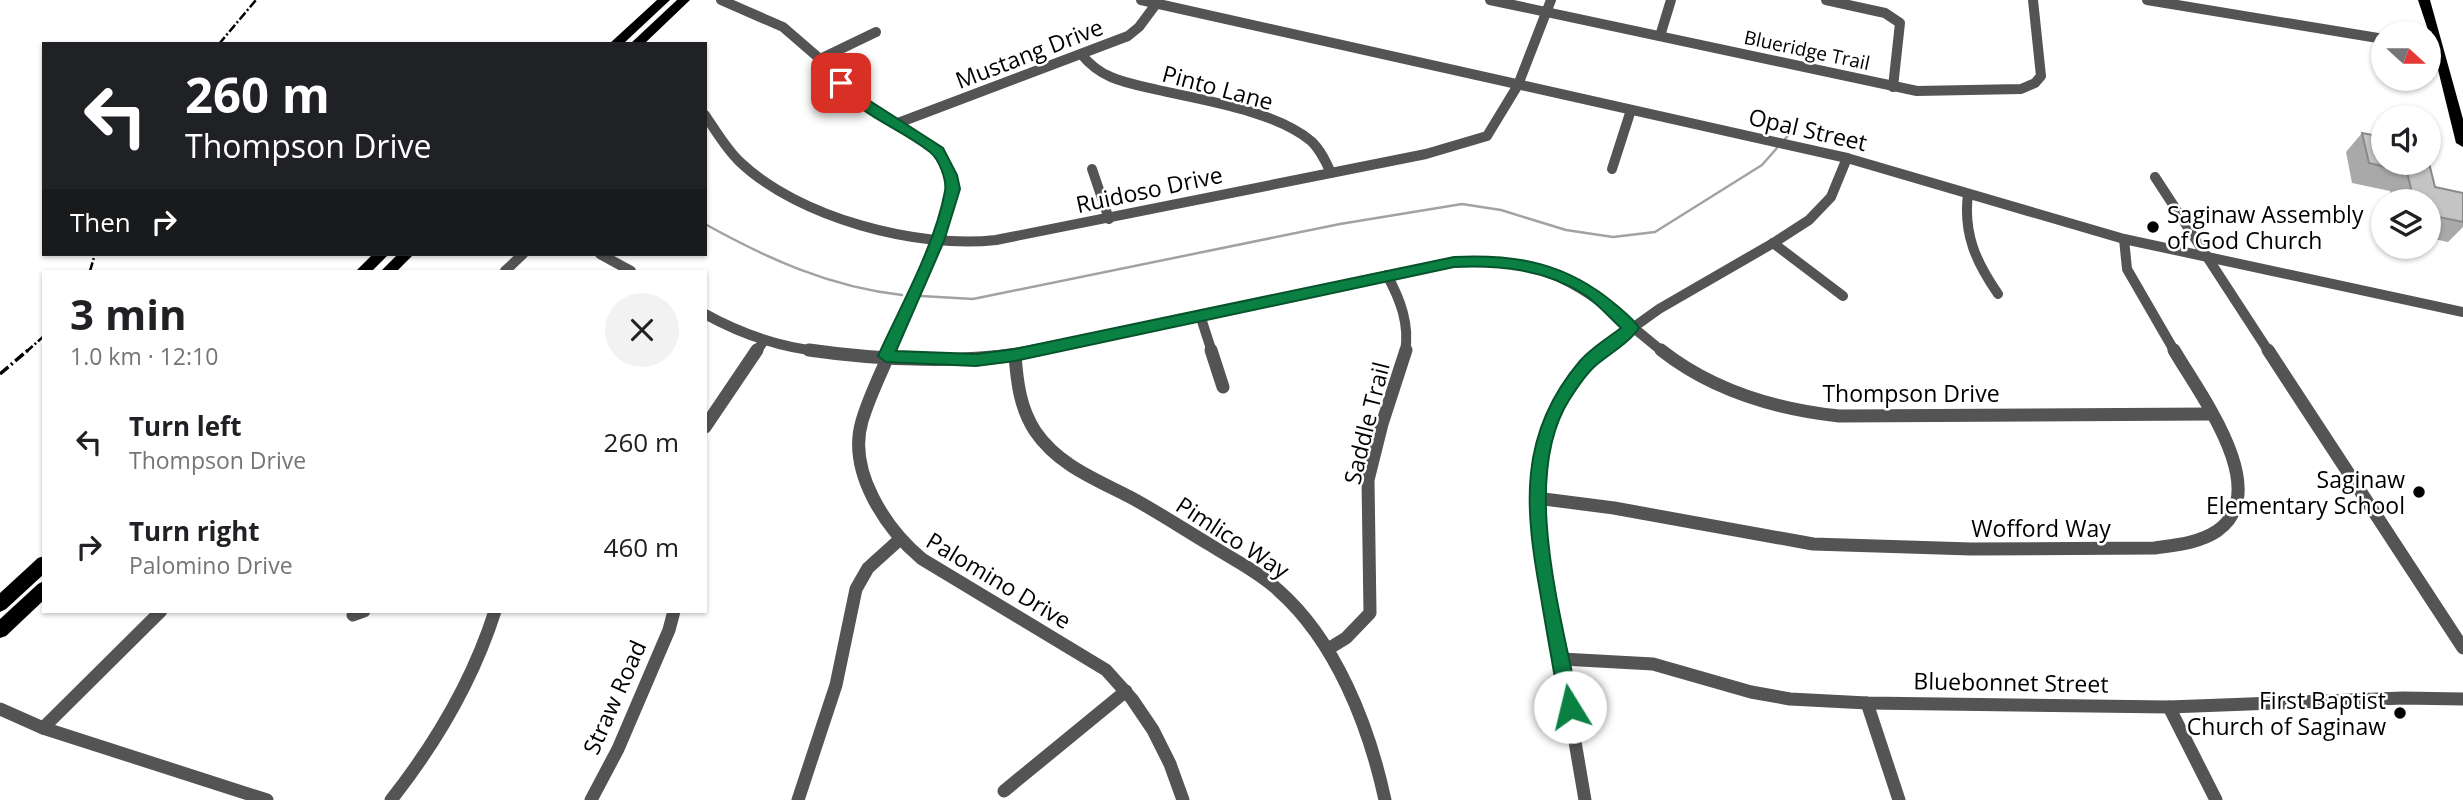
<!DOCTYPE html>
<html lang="en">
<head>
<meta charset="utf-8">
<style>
	:root { --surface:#fff; --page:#f2f2f2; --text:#202124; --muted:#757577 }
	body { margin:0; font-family:"Open Sans",sans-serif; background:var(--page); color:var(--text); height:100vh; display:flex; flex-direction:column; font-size:26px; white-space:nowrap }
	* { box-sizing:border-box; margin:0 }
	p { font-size:23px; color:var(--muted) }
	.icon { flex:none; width:38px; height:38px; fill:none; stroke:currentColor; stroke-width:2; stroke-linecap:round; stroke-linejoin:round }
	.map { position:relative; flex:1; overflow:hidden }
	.details { position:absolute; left:42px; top:270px; width:665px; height:343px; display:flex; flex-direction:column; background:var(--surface); border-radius:0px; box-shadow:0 2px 5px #0004 }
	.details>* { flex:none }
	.top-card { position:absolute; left:42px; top:42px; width:665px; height:214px; border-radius:0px; box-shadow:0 2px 5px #0004; background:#202124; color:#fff; overflow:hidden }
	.needle { width:46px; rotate:111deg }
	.controls { position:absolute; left:2371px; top:21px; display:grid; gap:14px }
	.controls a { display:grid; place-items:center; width:70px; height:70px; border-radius:50%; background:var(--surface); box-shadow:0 2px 5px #0004; font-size:35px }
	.pin { position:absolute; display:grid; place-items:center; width:60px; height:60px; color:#fff; margin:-30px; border-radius:14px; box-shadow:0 4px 10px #0006 }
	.me { position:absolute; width:77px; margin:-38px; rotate:351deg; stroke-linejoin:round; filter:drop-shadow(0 0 5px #0008) }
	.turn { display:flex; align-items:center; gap:24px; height:147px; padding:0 28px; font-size:32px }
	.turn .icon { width:91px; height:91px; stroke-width:2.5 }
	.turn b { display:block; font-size:49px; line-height:60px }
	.then { display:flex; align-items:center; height:66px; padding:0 28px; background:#0003; gap:14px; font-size:26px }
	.round { display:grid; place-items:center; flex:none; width:74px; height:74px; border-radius:37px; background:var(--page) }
	.summary { display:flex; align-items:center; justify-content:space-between; height:119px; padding:0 28px }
	h1 { font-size:42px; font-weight:700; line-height:52px }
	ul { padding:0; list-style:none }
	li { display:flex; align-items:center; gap:21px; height:105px; padding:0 28px }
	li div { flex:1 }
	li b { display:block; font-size:26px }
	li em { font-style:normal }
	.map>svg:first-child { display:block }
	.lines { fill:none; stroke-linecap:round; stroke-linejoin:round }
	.stream { stroke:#a2a2a2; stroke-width:2.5 }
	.minor-far1 { stroke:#545454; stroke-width:10 }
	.minor { stroke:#545454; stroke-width:13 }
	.major { fill:#000; fill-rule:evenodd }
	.rail-far1 { stroke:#000; stroke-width:2.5; stroke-dasharray:9 2.5 2 2.5; stroke-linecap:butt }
	.rail { stroke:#000; stroke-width:3.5; stroke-dasharray:11 3.5 2 3.5; stroke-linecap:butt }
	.wall { fill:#a9a9a9 }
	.building { fill:#c4c4c4; stroke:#898989; stroke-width:2 }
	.route { fill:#0b8043; stroke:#07532c; stroke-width:2 }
	.poi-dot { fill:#000; stroke:#fff; stroke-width:2.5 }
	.labels { text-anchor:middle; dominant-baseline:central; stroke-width:5; stroke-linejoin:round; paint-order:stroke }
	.far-street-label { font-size:19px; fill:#000; stroke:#fff }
	.street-label { font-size:23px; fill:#000; stroke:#fff }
	.poi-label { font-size:23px; fill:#000; stroke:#fff; text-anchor:end }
</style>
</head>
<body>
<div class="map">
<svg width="2463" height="800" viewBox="0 0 2463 800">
	<rect width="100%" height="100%" fill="#fff"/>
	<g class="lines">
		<g class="stream">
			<polyline points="1785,139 1793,130"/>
			<path d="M705 224C768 259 830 287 902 295"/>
			<polyline points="921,296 973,299 1340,224 1462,204 1501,210 1566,230 1613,237 1655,232 1762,165 1777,148"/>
		</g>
		<g class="minor-far1">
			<polyline points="721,0 783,27 820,59 851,95 939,151 950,175 953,189 951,202 890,352"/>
			<polyline points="1141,0 1847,158 2124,239 2463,312"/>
			<polyline points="1490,0 1917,91 2021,89 2035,83 2041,76 2033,0"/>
			<polyline points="1826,0 1885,13 1900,23 1893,87"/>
			<polyline points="2147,0 2384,39"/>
			<polyline points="1660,36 1671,0"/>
			<path d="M1082 55C1102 80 1128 83 1158 90 1203 100 1275 111 1311 141 1320 149 1326 162 1331 173"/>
			<polyline points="820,59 876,32"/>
			<path d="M705 115C716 131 726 149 740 162 799 218 918 249 996 240L1426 154 1487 136 1518 85 1551 0"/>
			<polyline points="898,123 1128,36 1139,27 1159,0"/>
			<polyline points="1092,169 1109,219"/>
			<polyline points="1612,169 1631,110"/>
			<polyline points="2155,177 2269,352"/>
			<path d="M1968 194C1963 234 1976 262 1998 294"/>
			<polyline points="2124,239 2127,269 2175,352"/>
			<polyline points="1773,243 1843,296"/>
			<polyline points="600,254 631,271"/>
			<polyline points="505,271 523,254"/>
			<path d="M1387 275C1400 299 1410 324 1405 352"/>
			<path d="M705 314C743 335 781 348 825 352"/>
			<polyline points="1200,315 1212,352"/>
			<polyline points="756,352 763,342"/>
			<path d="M1029 352 1454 262C1557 256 1589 292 1663 352"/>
			<polyline points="1599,352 1659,309 1775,242 1809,220 1831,197 1847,158"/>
		</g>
		<g class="minor">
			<path d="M809 350C878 360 970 365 1038 350"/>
			<path d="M891 350C881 373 869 397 862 421 847 471 886 529 922 559L1106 670 1132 699 1153 730 1170 764 1183 800"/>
			<polyline points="1211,350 1223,387"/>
			<path d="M1661 350C1713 391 1774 409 1839 416L2210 414"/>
			<polyline points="2268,350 2463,648"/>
			<path d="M1015 355C1017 382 1020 408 1035 431 1058 465 1095 479 1130 497 1158 512 1185 530 1212 546 1234 560 1259 572 1278 590 1336 641 1369 726 1385 800"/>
			<polyline points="705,427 757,350"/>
			<path d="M1536 498 1614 508 1813 544 1971 549 2155 548C2176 545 2199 543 2217 531 2275 491 2198 392 2174 350"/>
			<polyline points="353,615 364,611"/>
			<polyline points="1328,649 1346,638 1370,613 1368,480 1382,424 1406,350"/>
			<polyline points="1562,659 1653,664 1751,692 1790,699 1867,703 2169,707 2403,698 2463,699"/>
			<polyline points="1867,703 1899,800"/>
			<polyline points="2169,707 2216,800"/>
			<polyline points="0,709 43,728 267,800"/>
			<polyline points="43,728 161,611"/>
			<polyline points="1004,791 1126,691"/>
			<path d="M391 800C436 743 473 680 495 611"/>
			<polyline points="591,800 618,749 669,630 674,611"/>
			<polyline points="798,800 836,685 856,589 868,568 899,540"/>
			<path d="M1585 800 1541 544C1534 465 1542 407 1601 350"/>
		</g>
		<g class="major">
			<polygon points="657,0 670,0 623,44 609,44"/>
			<polygon points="677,0 690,0 644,44 630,44"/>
			<polygon points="2418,0 2430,0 2463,119 2463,147 2456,143 2429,33"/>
			<polygon points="373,254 389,254 372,271 356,271"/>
			<polygon points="398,254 414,254 397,271 381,271"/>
			<polygon points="44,556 44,574 6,609 0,612 0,593 38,558"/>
			<polygon points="44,581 44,600 6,636 0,638 0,619 38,584"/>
		</g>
		<g class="rail-far1">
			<polyline points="219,44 256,0"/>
			<polyline points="90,271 95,254"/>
			<polyline points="26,352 44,336"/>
		</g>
		<polyline class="rail" points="0,374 28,350"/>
	</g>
	<polygon class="wall" points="2362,133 2429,163 2435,187 2463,193 2463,227 2448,242 2429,238 2429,201 2392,201 2390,191 2352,183 2346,152"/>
	<polygon class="building" points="2362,133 2384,137 2384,163 2429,163 2435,187 2463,193 2463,222 2429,215 2429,201 2414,201 2407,172 2369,163"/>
	<path class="route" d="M841 79 846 80 856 92 943 148 957 175 960 189 944 241 896 351 976 354 1015 349 1454 257C1517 254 1567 263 1616 305 1624 312 1634 319 1639 328 1629 343 1609 354 1595 366 1585 375 1576 389 1569 400 1519 479 1563 621 1579 707L1576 713 1570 716 1563 713 1560 707C1554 671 1547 634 1541 597 1525 509 1517 435 1580 361 1591 348 1608 338 1621 328 1609 317 1598 304 1585 295 1546 269 1499 265 1454 267L1015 361 976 366 886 362 878 356C901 305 935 246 945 191 947 180 939 159 930 152 900 128 858 115 835 83Z"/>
	<g class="poi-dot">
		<circle cx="2153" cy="227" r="7"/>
		<circle cx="2419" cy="492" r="7"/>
		<circle cx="2400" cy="713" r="7"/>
	</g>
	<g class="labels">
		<g class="far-street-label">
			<text transform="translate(1807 50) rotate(12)">Blueridge Trail</text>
		</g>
		<g class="street-label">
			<text transform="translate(1029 53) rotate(-21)">Mustang Drive</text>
			<text transform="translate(1218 87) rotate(15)">Pinto Lane</text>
			<text transform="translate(1808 129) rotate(13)">Opal Street</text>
			<text transform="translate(1149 189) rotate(-12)">Ruidoso Drive</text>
			<text x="1911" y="393">Thompson Drive</text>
			<text transform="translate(1366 423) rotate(-76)">Saddle Trail</text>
			<text x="2041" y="528">Wofford Way</text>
			<text transform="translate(1233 537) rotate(33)">Pimlico Way</text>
			<text transform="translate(999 580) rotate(31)">Palomino Drive</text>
			<text transform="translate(2011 682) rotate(1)">Bluebonnet Street</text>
			<text transform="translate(614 697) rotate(-66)">Straw Road</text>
		</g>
		<g class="poi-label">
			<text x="2167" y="214" text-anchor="start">Saginaw Assembly<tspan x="2167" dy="26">of God Church</tspan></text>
			<text x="2405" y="479">Saginaw<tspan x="2405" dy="26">Elementary School</tspan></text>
			<text x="2386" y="700">First Baptist<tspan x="2386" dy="26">Church of Saginaw</tspan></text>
		</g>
	</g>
</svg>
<div class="controls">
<a><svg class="needle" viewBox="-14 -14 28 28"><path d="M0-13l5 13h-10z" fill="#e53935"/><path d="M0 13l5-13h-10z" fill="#757577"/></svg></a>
<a><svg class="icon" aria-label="sound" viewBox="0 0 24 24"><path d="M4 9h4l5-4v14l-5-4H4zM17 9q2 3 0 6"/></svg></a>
<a><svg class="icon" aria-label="layers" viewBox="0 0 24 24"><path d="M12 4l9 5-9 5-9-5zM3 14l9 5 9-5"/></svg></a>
</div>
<div class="pin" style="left:841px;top:83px;background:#d93025"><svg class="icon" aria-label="arrive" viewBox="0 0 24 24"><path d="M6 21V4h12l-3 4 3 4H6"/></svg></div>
<svg class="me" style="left:1570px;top:707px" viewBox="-20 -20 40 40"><circle r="19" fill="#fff"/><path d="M0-13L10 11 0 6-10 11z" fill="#0b8043"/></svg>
<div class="top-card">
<div class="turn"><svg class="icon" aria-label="left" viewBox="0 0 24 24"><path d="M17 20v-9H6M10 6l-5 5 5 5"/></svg><div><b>260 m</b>Thompson Drive</div></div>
<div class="then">Then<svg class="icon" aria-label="right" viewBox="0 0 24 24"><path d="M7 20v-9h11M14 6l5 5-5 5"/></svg></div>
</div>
<section class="details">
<div class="summary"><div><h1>3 min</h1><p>1.0 km · 12:10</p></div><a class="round"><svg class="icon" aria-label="close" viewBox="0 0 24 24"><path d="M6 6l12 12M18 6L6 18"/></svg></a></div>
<ul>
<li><svg class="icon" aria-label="left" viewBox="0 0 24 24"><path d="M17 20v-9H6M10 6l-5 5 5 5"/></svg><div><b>Turn left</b><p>Thompson Drive</p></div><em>260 m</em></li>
<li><svg class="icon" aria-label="right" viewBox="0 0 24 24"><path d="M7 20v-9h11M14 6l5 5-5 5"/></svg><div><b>Turn right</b><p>Palomino Drive</p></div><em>460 m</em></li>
</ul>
</section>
</div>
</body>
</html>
